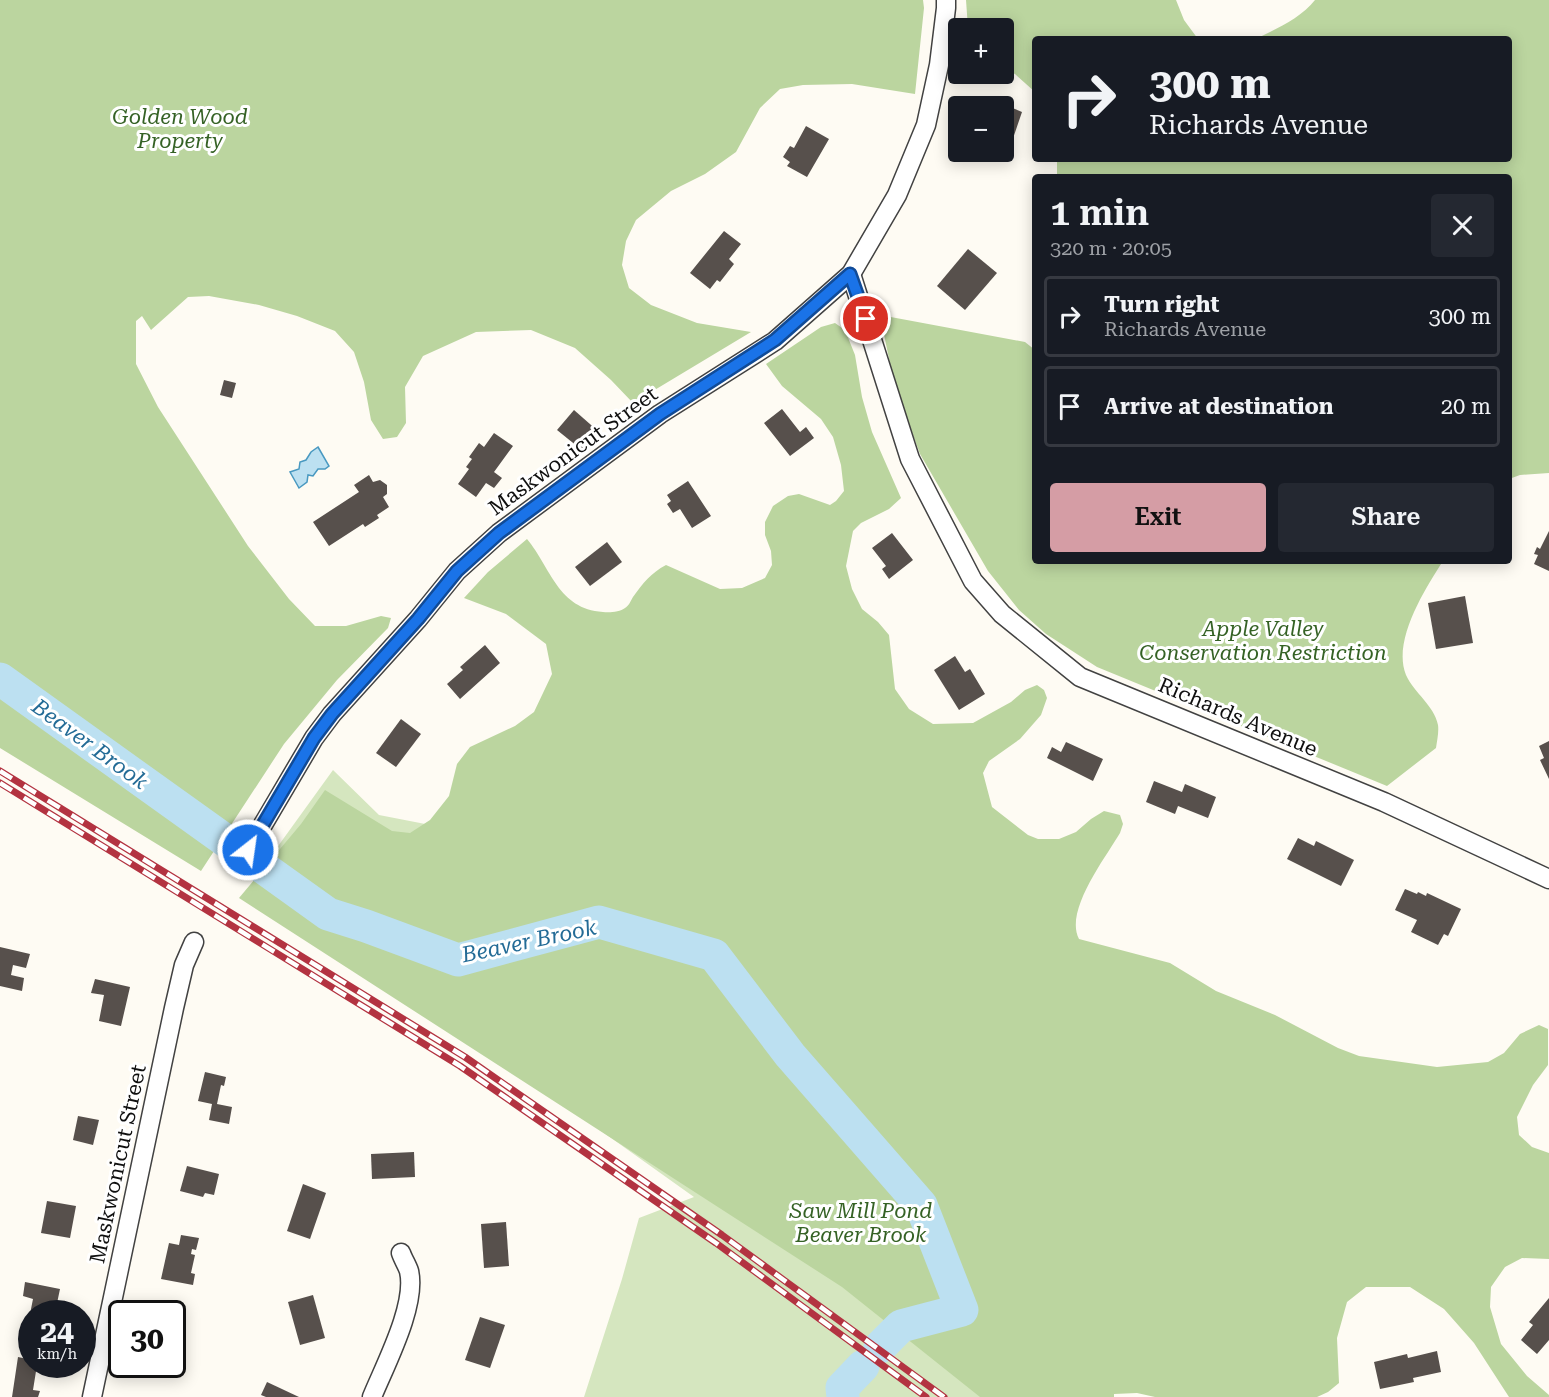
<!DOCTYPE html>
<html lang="en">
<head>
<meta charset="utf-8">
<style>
	:root { --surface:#171b24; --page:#242831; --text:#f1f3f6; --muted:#9ea1a6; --line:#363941; --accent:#d59da5 }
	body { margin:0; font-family:"Roboto Serif",serif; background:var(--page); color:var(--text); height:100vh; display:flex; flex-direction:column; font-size:22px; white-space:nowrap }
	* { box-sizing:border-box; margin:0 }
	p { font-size:20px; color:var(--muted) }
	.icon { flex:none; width:33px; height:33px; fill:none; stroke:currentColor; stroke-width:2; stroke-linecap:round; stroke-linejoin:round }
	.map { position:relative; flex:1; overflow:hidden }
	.panel { position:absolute; left:1032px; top:174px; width:480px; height:390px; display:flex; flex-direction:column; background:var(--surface); border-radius:6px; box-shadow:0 3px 15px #0003 }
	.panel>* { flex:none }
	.top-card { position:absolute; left:1032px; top:36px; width:480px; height:126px; border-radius:6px; box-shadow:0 3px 15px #0003; background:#171b24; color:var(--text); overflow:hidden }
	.fabs { position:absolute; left:948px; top:18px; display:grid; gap:12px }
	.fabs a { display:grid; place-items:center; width:66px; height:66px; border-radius:6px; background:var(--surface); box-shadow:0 3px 15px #0003; font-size:30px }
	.speed { position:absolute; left:18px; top:1300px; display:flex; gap:12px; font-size:30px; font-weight:700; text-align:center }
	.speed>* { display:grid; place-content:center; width:78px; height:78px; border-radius:50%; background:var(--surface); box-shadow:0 3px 15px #0003; line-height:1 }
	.speed small { font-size:15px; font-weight:400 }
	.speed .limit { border:3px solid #111; border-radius:9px; background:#fff; color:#111 }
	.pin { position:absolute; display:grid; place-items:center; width:51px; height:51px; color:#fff; margin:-26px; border:3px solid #fff; border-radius:50%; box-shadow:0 2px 6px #0007 }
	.me { position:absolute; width:66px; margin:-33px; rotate:30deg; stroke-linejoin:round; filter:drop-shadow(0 0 4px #0008) }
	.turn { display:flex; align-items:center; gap:21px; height:126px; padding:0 18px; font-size:27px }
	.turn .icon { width:78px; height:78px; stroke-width:2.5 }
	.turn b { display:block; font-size:42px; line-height:51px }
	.round { display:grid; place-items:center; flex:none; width:63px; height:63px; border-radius:6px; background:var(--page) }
	.overview { display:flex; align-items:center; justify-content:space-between; height:102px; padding:0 18px }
	h1 { font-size:36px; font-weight:600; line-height:45px }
	.primary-button { display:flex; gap:12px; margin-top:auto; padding:12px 18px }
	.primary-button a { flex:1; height:69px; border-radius:6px; background:var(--accent); color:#111; font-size:24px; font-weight:600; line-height:69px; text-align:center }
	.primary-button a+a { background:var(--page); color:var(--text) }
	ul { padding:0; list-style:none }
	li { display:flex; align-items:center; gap:18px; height:81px; margin:0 12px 9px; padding:0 6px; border:3px solid var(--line); border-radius:6px }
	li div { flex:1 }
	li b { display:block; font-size:22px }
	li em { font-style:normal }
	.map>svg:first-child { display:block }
	.green { fill:#d5e6bf }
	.forest { fill:#bbd59f }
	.water { fill:#bce0f1; stroke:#4999c1; stroke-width:1.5 }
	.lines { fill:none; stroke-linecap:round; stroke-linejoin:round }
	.river { stroke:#bce0f1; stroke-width:33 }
	.building { fill:#57504c }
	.minor-casing { stroke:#424242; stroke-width:21 }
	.minor { stroke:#fff; stroke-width:18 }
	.rail-casing { stroke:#b33341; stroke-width:7 }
	.rail { stroke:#fff; stroke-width:4.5; stroke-dasharray:14; stroke-linecap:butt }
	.route-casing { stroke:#114b97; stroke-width:15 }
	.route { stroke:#1a73e8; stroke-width:10 }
	.labels { text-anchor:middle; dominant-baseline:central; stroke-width:6; stroke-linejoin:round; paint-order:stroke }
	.park-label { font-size:21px; font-style:italic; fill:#356225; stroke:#fff }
	.street-label { font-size:21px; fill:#0f0f0f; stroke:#fff }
	.water-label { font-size:22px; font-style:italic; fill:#236b96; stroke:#fff }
</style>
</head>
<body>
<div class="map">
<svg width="1549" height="1397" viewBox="0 0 1549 1397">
	<rect width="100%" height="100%" fill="#fefbf3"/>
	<polygon class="green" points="333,770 379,815 755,888 1016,1397 584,1397 622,1279 639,1218 694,1197 322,932 268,860"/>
	<g class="forest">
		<polygon points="0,0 923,0 924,8 915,94 852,84 803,85 780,89 760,108 736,152 705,174 671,191 636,220 626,241 622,265 629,288 651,305 697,323 751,332 633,403 611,380 575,348 531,330 476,332 423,356 405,387 406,423 397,437 383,439 371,420 364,382 354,352 335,331 297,316 259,305 209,296 188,297 151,330 142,316 136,321 136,364 158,407 248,546 289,599 315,626 346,626 381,616 391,618 388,628 337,680 284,744 201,871 0,748"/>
		<polygon points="966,0 1176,0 1184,20 1198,39 1035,39 1035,92 1015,74 1004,69 1004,28 968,28"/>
		<path d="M1315 0H1549V473L1520 475 1509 479V177H1057V159H1509V39H1256C1276 29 1301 18 1315 0Z"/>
		<path d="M880 315 1025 342 1035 350V561H1443C1425 589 1392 641 1406 675 1414 693 1434 705 1438 725 1439 732 1437 741 1436 748L1387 786 1097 667 1046 634 1019 610 988 571 920 454 894 383Z"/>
		<path d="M835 323 845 330 855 355 862 397 872 432 901 498 889 509 861 523 853 531 846 566 852 589 862 609 878 622 889 635 895 689 909 709 933 724 973 723 1011 702 1025 690 1037 685 1044 690 1047 698 1041 715 1020 739 989 761 983 773 992 807 1028 835 1038 839H1059L1076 832 1091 819 1104 811 1120 815 1123 824 1120 833C1106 857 1064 911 1079 939L1170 963 1216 991 1275 1015 1338 1048 1359 1056 1437 1067 1488 1062 1504 1053 1520 1034 1539 1025 1548 1029V1065L1533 1085 1517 1117 1519 1135 1532 1147 1549 1153V1259L1522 1258 1505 1267 1491 1287 1490 1307 1501 1344 1527 1376 1549 1395V1397H1509L1474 1343 1444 1309 1410 1287H1366L1347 1302 1337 1338 1339 1383 1328 1392 1317 1397H1155L1137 1393 1114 1394V1397H980L842 1287 239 898 301 824 325 790 392 831 410 833 430 820 449 796 457 764 470 747 515 726 534 712 552 674 546 644 506 614 464 598 488 572 527 539C551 568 558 609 603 612 609 613 620 612 625 608 629 606 631 600 633 597 643 583 651 573 666 565L720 589 742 588 765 578 772 565 771 551 765 535V522L773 506 788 496 799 494 830 505 836 501 844 491 841 465 833 437 821 419 782 386 766 364 821 327Z"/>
	</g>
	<polygon class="water" points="318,447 329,466 325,469 318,469 313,476 308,475 307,482 299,488 290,472 299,469 300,462 306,460 311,452"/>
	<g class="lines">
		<g class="river">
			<polyline points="0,679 328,914 366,926 458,960 599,922 714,955 790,1055 921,1205 962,1310 901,1326 880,1347"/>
			<polyline points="843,1397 842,1388 863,1366"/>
		</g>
	</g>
	<g class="building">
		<polygon points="1010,107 1022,112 1010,147 1004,144 1004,115 1006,116"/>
		<polygon points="806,126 829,139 807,177 787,166 790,162 783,157 790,146 794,148"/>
		<polygon points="724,231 741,244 729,259 734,264 720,282 717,280 710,289 690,273"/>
		<polygon points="968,249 997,273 965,310 937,286"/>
		<polygon points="224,380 236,383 232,398 220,395"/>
		<polygon points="782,409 800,432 806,427 814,438 790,456 764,423"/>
		<polygon points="574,410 599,432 583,451 557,430"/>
		<polygon points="494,433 513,446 494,472 502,478 494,488 486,483 476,497 458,484 469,469 466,467 472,459 469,457 479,443 484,447"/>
		<polygon points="369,475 373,482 380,480 387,485 387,494 383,497 389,507 377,515 379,518 365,527 363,524 329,546 313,522 359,492 354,485"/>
		<polygon points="688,481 711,516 692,528 680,509 673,513 667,504 671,501 667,495"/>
		<polygon points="1549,531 1549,571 1534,564 1538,555 1534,554 1537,547 1540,549"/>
		<polygon points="892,533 913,560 889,579 882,569 886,566 872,548"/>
		<polygon points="607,542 622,562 590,586 575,567"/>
		<polygon points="1465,596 1473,643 1436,649 1428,603"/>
		<polygon points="485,645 500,663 460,699 447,684 463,670 460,667"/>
		<polygon points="955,656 965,672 970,669 985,694 959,710 934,670"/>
		<polygon points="401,719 421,734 396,767 376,753"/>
		<polygon points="1549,741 1549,779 1540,760 1544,758 1539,746"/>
		<polygon points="1066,742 1103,759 1093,781 1047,758 1052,747 1061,752"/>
		<polygon points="1154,781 1182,792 1185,784 1216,797 1208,818 1178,806 1175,814 1146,802"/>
		<polygon points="1298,838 1314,846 1316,841 1354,860 1341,886 1287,859"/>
		<polygon points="1405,889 1417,894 1418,892 1426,896 1427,893 1461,909 1448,936 1444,934 1438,945 1411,932 1417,920 1395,910"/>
		<polygon points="0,947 30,954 26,968 13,965 11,975 24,978 22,991 0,986"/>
		<polygon points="95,979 130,987 121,1026 99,1021 104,995 91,993"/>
		<polygon points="205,1072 226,1077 224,1086 221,1085 217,1104 232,1107 229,1124 209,1120 212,1104 198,1101"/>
		<polygon points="78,1116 99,1120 93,1145 73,1140"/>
		<polygon points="414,1152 415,1177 372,1179 371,1154"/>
		<polygon points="187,1166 219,1174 214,1195 205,1193 203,1197 180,1191"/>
		<polygon points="303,1184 326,1193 310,1239 287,1231"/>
		<polygon points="47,1201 76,1206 70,1238 41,1233"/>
		<polygon points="506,1222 509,1266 484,1268 481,1224"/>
		<polygon points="181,1235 199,1238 196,1250 192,1249 191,1254 195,1255 191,1273 195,1274 193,1285 161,1279 169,1243 179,1245"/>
		<polygon points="25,1282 60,1289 56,1308 60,1308 59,1314 32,1314 32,1325 28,1324 33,1299 23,1296"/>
		<polygon points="313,1295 325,1338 300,1345 288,1302"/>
		<polygon points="1549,1298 1549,1340 1537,1354 1521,1340 1533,1325 1529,1322"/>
		<polygon points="480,1317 505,1325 490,1368 465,1360"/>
		<polygon points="1437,1351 1441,1372 1413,1378 1414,1382 1380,1389 1374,1362 1407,1354 1408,1358"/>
		<polygon points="18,1357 32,1360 32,1365 37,1365 33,1390 40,1391 38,1397 12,1397"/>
		<polygon points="267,1382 299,1397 266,1397 261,1395"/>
	</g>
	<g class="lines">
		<defs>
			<g id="minor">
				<polyline points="851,274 910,459 973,581 1002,614 1080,677 1384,802 1549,879"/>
				<polyline points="248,850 314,738 332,714 418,619 457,571 499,533 660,414 775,341 851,274 897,195 926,125 939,65 946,8 946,0"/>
				<polyline points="92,1397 174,1008 184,965 194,942"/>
				<path d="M372 1397C385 1365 417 1305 409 1271 407 1265 403 1259 401 1253"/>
			</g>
		</defs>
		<use href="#minor" class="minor-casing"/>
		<use href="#minor" class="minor"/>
		<defs>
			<g id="rail">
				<polyline points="0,771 465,1057 722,1235 944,1397"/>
				<polyline points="0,783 460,1066 716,1243 926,1397"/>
			</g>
		</defs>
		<use href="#rail" class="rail-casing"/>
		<use href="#rail" class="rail"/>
	</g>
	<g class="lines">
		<defs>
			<polyline id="route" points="248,850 314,738 332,714 418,619 457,571 499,533 660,414 775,340 850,274 866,319"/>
		</defs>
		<use href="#route" class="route-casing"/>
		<use href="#route" class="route"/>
	</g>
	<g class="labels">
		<g class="park-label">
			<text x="180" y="117">Golden Wood<tspan x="180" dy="24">Property</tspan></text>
			<text x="1263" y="629">Apple Valley<tspan x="1263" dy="24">Conservation Restriction</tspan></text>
			<text x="861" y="1211">Saw Mill Pond<tspan x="861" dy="24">Beaver Brook</tspan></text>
		</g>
		<g class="street-label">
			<text transform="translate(573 451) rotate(-36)">Maskwonicut Street</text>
			<text transform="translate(1238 717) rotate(23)">Richards Avenue</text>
			<text transform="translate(118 1164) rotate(-78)">Maskwonicut Street</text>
		</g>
		<g class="water-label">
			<text transform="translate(90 744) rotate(36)">Beaver Brook</text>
			<text transform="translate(529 941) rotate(-12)">Beaver Brook</text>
		</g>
	</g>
</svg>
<div class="fabs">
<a>+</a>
<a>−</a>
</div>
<div class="speed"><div>24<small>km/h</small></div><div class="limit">30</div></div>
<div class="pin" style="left:866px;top:319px;background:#d93025"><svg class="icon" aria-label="arrive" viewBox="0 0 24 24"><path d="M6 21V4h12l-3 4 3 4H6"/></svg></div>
<svg class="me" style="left:248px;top:850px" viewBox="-20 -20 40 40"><circle r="17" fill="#1a73e8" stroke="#fff" stroke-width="3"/><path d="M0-11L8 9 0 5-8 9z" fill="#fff"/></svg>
<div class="top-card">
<div class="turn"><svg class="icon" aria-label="right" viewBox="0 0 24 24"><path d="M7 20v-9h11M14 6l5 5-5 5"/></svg><div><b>300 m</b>Richards Avenue</div></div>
</div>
<section class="panel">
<div class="overview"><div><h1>1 min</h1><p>320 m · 20:05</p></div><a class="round"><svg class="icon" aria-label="close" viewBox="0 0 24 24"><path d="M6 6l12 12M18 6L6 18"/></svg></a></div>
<ul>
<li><svg class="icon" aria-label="right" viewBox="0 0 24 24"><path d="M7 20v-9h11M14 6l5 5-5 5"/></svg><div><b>Turn right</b><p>Richards Avenue</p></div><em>300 m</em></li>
<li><svg class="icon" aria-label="arrive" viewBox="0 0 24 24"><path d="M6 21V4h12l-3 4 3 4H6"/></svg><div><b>Arrive at destination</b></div><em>20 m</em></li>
</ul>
<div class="primary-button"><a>Exit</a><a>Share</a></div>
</section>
</div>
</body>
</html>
